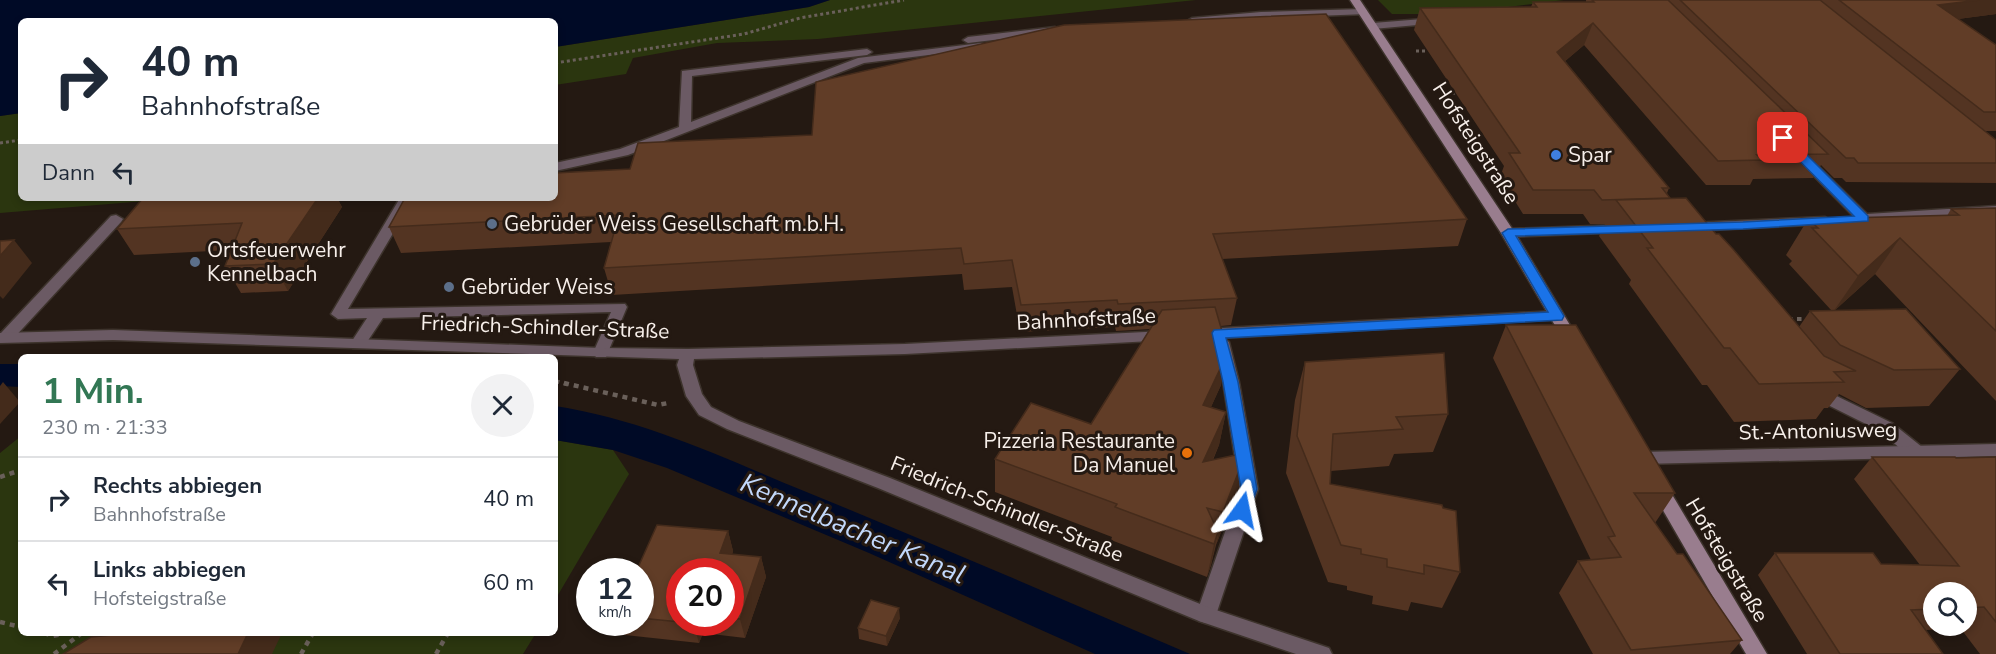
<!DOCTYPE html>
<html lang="de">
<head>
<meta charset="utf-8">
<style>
	:root { --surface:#fff; --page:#f2f2f3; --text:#1f2937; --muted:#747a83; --line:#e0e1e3; --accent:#327754 }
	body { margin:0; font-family:"Nunito Sans",sans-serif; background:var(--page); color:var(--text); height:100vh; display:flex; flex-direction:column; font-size:22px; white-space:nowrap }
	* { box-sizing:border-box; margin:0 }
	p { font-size:20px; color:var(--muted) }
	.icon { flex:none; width:33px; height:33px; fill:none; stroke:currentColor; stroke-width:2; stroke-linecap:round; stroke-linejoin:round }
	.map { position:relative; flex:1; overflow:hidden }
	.sheet { position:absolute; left:18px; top:354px; width:540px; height:282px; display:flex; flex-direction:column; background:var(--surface); border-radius:9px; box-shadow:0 3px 9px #0003 }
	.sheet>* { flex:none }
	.guide { position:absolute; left:18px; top:18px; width:540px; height:183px; border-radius:9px; box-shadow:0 3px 9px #0003; background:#fff; color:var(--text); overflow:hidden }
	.fabs { position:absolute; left:1923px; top:582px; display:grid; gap:12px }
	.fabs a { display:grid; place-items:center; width:54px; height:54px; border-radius:50%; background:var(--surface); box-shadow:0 3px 9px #0003; font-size:30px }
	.speed { position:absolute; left:576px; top:558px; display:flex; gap:12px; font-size:30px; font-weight:700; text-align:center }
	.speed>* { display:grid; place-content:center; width:78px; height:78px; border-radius:50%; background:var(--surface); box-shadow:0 3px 9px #0003; line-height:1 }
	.speed small { font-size:15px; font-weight:400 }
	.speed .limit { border:9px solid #d22; background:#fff; color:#111 }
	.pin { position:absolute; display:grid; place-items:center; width:51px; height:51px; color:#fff; margin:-26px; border-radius:12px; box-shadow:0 3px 9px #0006 }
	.me { position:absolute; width:66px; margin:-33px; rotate:12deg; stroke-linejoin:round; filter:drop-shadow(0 0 4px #0008) }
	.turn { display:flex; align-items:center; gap:21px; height:126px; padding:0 24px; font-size:27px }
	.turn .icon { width:78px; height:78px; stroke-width:2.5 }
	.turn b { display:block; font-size:42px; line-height:51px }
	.then { display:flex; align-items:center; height:57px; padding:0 24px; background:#0003; gap:12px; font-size:22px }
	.round { display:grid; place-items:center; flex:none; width:63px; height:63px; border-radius:32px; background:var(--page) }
	.summary { display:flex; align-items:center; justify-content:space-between; height:102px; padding:0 24px }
	h1 { font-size:36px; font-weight:700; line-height:45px; color:var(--accent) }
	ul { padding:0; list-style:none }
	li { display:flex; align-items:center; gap:18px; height:84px; padding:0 24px; border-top:2px solid var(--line) }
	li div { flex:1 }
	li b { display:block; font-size:22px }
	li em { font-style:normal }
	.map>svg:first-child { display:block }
	.green { fill:#2b360f }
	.water { fill:#000a26 }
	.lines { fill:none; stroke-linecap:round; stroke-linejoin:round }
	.lane-casing { stroke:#3d332c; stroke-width:3 }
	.street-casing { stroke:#3d332c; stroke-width:3 }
	.secondary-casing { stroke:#3d332c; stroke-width:3 }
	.path-far2 { stroke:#6a605a; stroke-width:3; stroke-dasharray:3 3; stroke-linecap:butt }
	.path-far1 { stroke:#6a605a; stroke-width:4; stroke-dasharray:4.5 4.5; stroke-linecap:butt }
	.path { stroke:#6a605a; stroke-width:4.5; stroke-dasharray:5 5; stroke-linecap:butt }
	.lane { fill:#6b5a64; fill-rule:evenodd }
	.street { fill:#6b5a64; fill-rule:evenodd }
	.secondary { fill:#997d8e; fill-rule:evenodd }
	.wall { fill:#533422; fill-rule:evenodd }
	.shaded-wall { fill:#442b1b }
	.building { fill:#613d27; stroke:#442b1b; stroke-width:1.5 }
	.route { fill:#1a73e8; stroke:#114b97; stroke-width:1.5 }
	.shop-dot { fill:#3f7fe0; stroke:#241912; stroke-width:2 }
	.service-dot { fill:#5c6f8a; stroke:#241912; stroke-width:2 }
	.food-dot { fill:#e8710a; stroke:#241912; stroke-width:2 }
	.labels { text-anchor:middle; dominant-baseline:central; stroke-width:6; stroke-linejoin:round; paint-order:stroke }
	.street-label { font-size:21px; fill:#f7efea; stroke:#241912 }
	.poi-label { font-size:21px; fill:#f7efea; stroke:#241912; text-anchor:start }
	.near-water-label { font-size:27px; font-style:italic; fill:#c2d8fb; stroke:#241912 }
</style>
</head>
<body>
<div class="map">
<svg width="1996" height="654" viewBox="0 0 1996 654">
	<rect width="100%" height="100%" fill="#241912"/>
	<g class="green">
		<polygon points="830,0 1196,0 818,39 717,43 633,58 626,74 555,85 555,47 809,7"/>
		<polygon points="1378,0 1564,0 1452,14 1392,14"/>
		<polygon points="21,113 21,198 182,198 0,213 0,116"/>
		<polygon points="21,436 21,633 536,633 523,654 0,654 0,453"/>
		<polygon points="555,440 613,450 629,474 555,600"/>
	</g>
	<g class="water">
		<polygon points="0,0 830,0 809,7 555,47 555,21 21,21 21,113 0,116"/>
		<polygon points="0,364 21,364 21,387 0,386"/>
		<path d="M555 406C642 419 724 458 804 491 934 544 1062 599 1190 654H1095L869 553 667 468 613 450 555 440Z"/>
	</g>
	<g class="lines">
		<defs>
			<g id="lane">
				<polygon points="1363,9 1367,10 1367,14 1261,18 1192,24 1187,21 1192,18 1261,12"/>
				<polygon points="1055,27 1060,30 1059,32 968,43 963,40 968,37"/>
				<polygon points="981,43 986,46 985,48 864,63 628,155 555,171 555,163 620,149 679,127 682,71 867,49 872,52 867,55 692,76 691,122 858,58"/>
				<polygon points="400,198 414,198 348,309 625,304 627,307 606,357 596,357 593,353 611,312 383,318 363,348 353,348 350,344 367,318 338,319 331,314"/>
				<polygon points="116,215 123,219 121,222 11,341 1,341 1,333 111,216"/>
				<polygon points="1221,337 1229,342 1239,382 1258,489 1216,615 1213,621 1206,623 1199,621 1196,615 1240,489 1223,382 1213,342"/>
				<polygon points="1816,386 1892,423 1922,447 1924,452 1922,457 1916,458 1910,457 1880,431 1810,396 1808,392 1810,388"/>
			</g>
			<g id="street">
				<polygon points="1435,18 1440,21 1439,23 1373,29 1368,26 1373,23"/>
				<polygon points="1804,155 1808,156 1867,214 1996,206 1996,214 1859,222 1800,162 1798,159"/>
				<polygon points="1825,217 1832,221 1830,224 1691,231 1684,227 1691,223"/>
				<polygon points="1622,225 1627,226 1629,229 1627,232 1508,237 1501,233 1508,229"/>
				<polygon points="1557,311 1564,316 1562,319 1204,339 1196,334 1204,329"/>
				<polygon points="113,330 601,348 688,349 905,344 1165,331 1170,332 1173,336 1170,340 905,354 694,359 693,365 702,394 711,407 739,421 890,478 1210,608 1329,648 1332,654 1296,654 1199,621 878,488 727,429 699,415 686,396 677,365 679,359 113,340 0,343 0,333"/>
				<polygon points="1996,444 1996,456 1641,464 1635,463 1632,458 1635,453 1641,452"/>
			</g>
			<g id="secondary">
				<polygon points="1350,0 1360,0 1515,233 1580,342 1577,346 1567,346 1501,233"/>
				<polygon points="1658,479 1664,481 1767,654 1746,654 1649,486 1652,481"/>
			</g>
		</defs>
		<use href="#lane" class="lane-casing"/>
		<use href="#street" class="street-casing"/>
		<use href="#secondary" class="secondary-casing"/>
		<g class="path-far2">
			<polyline points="1416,51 1427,51"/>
			<polyline points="555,63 744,34 800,18 904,0"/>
			<polyline points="1446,94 1455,93"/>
			<polyline points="0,143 21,140"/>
		</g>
		<g class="path-far1">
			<polyline points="1788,319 1808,319"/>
			<polyline points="555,381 570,385"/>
		</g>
		<g class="path">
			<polyline points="564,383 658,405 668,403"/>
			<polyline points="0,477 21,470"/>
			<polyline points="0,622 21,627"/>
			<polyline points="44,633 53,636 66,633"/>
			<polyline points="54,654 82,633"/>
			<polyline points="301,654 313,633"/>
			<polyline points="436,654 448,633"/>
		</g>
		<use href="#lane" class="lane"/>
		<use href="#street" class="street"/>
		<use href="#secondary" class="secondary"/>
	</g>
	<g class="wall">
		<polygon points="1586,0 1996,0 1996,14 1958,19 1996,45 1996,131 1984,131 1996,140 1996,183 1846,182 1842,178 1834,178 1821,165 1813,178 1753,179 1750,185 1706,185 1584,45 1565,61 1669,188 1667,193 1670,198 1670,199 1716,234 1799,327 1810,311 1831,310 1789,264 1792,261 1786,255 1808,219 1947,216 1951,209 1996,208 1996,401 1875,274 1835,310 1960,369 1929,406 1866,408 1839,394 1828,408 1824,408 1816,419 1734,422 1707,385 1702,385 1629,284 1631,280 1599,236 1605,224 1590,224 1583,214 1523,214 1500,177 1504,166 1414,30 1420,8 1531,7 1533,2 1586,2"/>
		<polygon points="143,198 337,198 342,207 288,291 241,293 225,266 231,250 134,255 117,229"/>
		<polygon points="405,198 1467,219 1458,246 1222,259 1237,298 1231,325 1221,326 1221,385 1211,407 1226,412 1219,445 1213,460 1245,455 1238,489 1216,545 1211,565 1207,577 1111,540 1112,537 995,492 995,459 1091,424 1150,329 1116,331 1115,327 1020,332 1012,287 964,290 962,274 612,295 604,268 611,242 401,253 389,227"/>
		<polygon points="1506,325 1675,493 1655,523 1677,554 1742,640 1730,654 1593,654 1559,593 1578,561 1591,560 1493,358"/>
		<polygon points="1305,362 1448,414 1433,452 1394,454 1389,466 1331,471 1330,484 1460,572 1442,608 1411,602 1408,611 1372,604 1373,596 1347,590 1347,586 1328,582 1286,473 1295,400"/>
		<path d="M1872 457 1956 458 1996 457V654H1980L1961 629 1925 630 1943 654H1807L1758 575 1775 553 1881 564 1920 565 1854 479ZM1934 592H1966V626H1934Z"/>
		<path d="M728 531 733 551 732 555 761 557 766 577 745 638 703 633 699 643 625 635 620 622H640V572ZM730 572V622H680Z"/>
		<polygon points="900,618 887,646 859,639 858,628"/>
	</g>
	<g class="shaded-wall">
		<polygon points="1979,0 1996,0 1996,14 1927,23 1938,5"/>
		<polygon points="1593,23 1584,45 1549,75 1557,52"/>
		<polygon points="318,198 337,198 342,207 288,291 273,264"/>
		<polygon points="1900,238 1875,274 1833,312 1858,276"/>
		<polygon points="14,240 32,263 3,299 0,296 0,256"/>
		<polygon points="1228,352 1221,385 1197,438 1203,405"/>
		<polygon points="3,382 20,402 0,424 0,386"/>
		<polygon points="1226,412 1219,445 1197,495 1203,462"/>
		<polygon points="1245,455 1238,489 1216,545 1223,512"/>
		<polygon points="728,531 733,551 726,572 720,553"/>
		<polygon points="1218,532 1211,565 1207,577 1214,544"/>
		<polygon points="761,557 766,577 745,638 740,619"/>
		<polygon points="899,608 900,618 887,646 886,636"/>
		<polygon points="693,622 699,622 703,633 699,643"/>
		<polygon points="248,633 282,633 272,654 238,654"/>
	</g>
	<g class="building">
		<polygon points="1592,0 1668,0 1828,154 1757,155 1763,160 1718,161 1593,23 1557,52 1669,188 1662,188 1670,198 1602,200 1594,190 1533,190 1509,153 1520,153 1420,8 1537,7 1533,2 1594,2"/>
		<polygon points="1680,0 1820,0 1996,140 1996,163 1858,163 1854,158 1846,158"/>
		<polygon points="1839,0 1979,0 1938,5 1996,45 1996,112 1984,112"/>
		<polygon points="1326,14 1467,219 1213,234 1237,298 1118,304 1117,300 1021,305 1012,260 964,264 961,248 604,268 619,215 389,227 405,198 555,198 555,173 630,169 638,143 812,135 816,82 1064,25"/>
		<polygon points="143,198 318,198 273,264 225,266 242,223 117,229"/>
		<polygon points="1686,198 1716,234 1719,234 1733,249 1824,356 1856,371 1834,372 1844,382 1759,384 1730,348 1724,348 1647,248 1653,248 1616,200"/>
		<polygon points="1996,208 1996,331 1900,238 1858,276 1812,228 1818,228 1808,219 1959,215 1951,209"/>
		<polygon points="14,240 0,256 0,241"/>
		<polygon points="1215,307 1228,352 1203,405 1226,412 1203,462 1245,453 1245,455 1223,512 1207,508 1218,532 1214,544 1115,507 1117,504 995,459 1031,403 1091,424 1162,310"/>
		<polygon points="1906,309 1960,369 1894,370 1840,345 1810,311"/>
		<polygon points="1506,325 1576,325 1675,493 1634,493 1677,554 1683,554 1742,640 1631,650 1578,561 1621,557 1608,537 1615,536"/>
		<polygon points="1444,353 1448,414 1396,417 1403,429 1333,434 1330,484 1442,505 1443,508 1456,511 1460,572 1424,565 1424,574 1387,567 1387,559 1361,554 1361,549 1341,545 1297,436 1305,362"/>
		<polygon points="1872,457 1955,457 1956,458 1996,457 1996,622 1984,607 1966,608 1966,592 1934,592 1934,609 1911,610 1943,654 1840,654 1775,553 1873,553 1881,564 1959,566"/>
		<polygon points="657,525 728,531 720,553 761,557 740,619 730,618 730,572 680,572 680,622 640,618 640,572 636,572"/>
		<polygon points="871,600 899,608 886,636 858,628"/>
		<polygon points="114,633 248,633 238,654 63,654 91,637 113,635"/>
	</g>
	<polygon class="route" points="1783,134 1787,135 1868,216 1868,221 1743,229 1516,236 1564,316 1562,320 1226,338 1238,382 1257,489 1248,515 1242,517 1236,515 1234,510 1241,489 1223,382 1212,333 1214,330 1548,312 1502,233 1508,229 1743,222 1854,216 1779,140 1779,135"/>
	<circle class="shop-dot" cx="1556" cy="155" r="6"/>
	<g class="service-dot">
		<circle cx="492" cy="224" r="6"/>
		<circle cx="195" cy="262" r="6"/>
		<circle cx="449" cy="287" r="6"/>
	</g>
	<circle class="food-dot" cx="1187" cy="453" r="6"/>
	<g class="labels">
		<g class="street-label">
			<text transform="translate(1476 143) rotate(57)">Hofsteigstraße</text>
			<text transform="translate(1086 319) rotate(-3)">Bahnhofstraße</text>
			<text transform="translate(545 327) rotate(2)">Friedrich-Schindler-Straße</text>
			<text transform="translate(1818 431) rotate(-1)">St.-Antoniusweg</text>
			<text transform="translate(1007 509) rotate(22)">Friedrich-Schindler-Straße</text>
			<text transform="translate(1727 560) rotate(59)">Hofsteigstraße</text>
		</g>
		<g class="poi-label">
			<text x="1568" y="155">Spar</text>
			<text x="504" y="224">Gebrüder Weiss Gesellschaft m.b.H.</text>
			<text x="207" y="250">Ortsfeuerwehr<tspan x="207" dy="24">Kennelbach</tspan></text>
			<text x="461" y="287">Gebrüder Weiss</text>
			<text x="1175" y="441" text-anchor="end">Pizzeria Restaurante<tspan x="1175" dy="24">Da Manuel</tspan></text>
		</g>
		<g class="near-water-label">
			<text transform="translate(853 529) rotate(23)">Kennelbacher Kanal</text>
		</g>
	</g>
</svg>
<div class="fabs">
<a><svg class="icon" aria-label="search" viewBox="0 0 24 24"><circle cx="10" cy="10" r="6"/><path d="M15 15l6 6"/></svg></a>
</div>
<div class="speed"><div>12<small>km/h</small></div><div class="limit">20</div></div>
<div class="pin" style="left:1783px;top:138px;background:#d93025"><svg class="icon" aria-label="arrive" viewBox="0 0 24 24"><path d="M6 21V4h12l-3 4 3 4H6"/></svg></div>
<svg class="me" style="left:1242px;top:510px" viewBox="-20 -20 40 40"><path d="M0-17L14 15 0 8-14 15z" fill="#1a73e8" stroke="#fff" stroke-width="4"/></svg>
<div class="guide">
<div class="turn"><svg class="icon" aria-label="right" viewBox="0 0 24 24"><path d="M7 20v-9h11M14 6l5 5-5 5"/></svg><div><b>40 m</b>Bahnhofstraße</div></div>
<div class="then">Dann<svg class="icon" aria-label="left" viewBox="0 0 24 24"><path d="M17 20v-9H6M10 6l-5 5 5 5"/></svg></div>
</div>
<section class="sheet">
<div class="summary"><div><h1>1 Min.</h1><p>230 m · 21:33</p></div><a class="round"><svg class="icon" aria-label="close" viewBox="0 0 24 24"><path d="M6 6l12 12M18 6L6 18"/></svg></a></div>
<ul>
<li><svg class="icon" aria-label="right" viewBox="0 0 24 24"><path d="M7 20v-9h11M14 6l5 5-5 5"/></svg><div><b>Rechts abbiegen</b><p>Bahnhofstraße</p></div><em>40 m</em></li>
<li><svg class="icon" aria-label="left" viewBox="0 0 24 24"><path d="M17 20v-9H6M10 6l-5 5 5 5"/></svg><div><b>Links abbiegen</b><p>Hofsteigstraße</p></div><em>60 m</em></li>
</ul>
</section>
</div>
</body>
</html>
